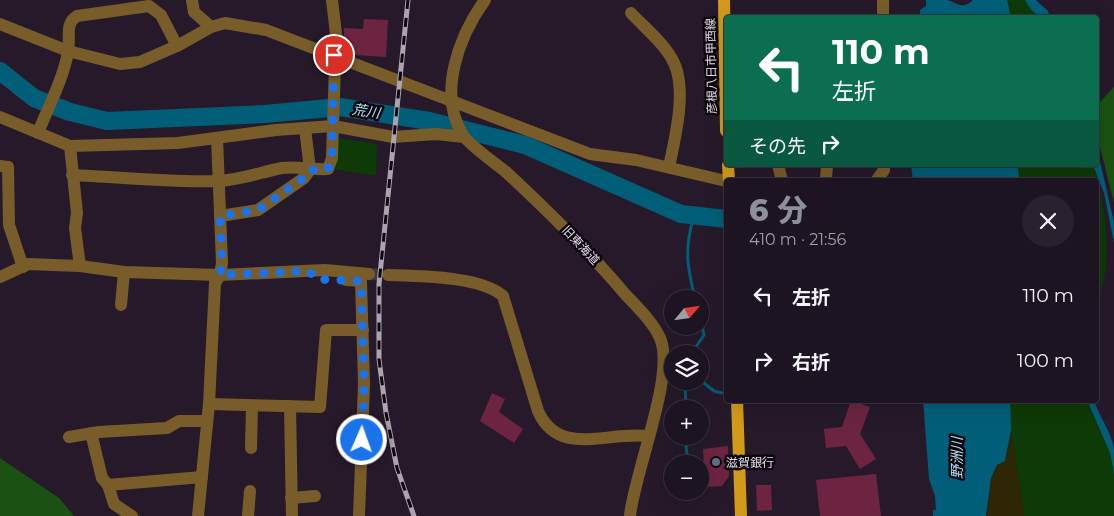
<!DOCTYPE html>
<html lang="ja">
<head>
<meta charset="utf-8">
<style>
	:root { --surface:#1c1420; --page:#29212d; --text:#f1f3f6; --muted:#a09ea5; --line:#3a333e; --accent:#8c9099 }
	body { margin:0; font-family:Montserrat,"Noto Sans JP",sans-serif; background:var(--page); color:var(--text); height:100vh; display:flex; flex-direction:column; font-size:19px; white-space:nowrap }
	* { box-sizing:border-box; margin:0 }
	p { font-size:16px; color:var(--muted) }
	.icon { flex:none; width:28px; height:28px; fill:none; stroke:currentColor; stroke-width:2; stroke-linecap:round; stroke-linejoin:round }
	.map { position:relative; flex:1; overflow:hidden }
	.side { position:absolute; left:724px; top:178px; width:375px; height:225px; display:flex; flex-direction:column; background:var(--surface); border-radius:5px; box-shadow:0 5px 20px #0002,0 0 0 1px var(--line) }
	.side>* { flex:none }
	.hud { position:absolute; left:724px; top:15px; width:375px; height:152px; border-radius:5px; box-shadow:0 5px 20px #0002,0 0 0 1px var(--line); background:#0b6e4f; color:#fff; overflow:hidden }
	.needle { width:32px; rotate:61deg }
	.controls { position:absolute; left:664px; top:290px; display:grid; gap:10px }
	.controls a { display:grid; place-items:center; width:45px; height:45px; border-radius:50%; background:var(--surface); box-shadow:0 5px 20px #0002,0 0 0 1px var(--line); font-size:25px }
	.pin { position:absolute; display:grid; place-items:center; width:42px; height:42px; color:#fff; margin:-21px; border:2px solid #fff; border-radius:50%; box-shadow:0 1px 5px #0007 }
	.me { position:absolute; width:55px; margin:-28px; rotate:2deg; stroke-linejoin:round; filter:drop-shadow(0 0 4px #0008) }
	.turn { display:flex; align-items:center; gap:18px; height:105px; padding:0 25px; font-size:22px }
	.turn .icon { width:65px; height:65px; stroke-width:2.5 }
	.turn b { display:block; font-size:35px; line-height:42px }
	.then { display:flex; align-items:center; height:48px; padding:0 25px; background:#0003; gap:10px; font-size:19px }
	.round { display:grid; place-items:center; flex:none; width:52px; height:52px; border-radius:26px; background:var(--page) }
	.summary { display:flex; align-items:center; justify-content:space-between; height:85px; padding:0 25px }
	h1 { font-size:30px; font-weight:800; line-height:38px; color:var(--accent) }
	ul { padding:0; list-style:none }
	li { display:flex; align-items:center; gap:15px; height:65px; padding:0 25px }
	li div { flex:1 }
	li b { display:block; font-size:19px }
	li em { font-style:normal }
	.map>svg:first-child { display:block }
	.green { fill:#0d3a06 }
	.forest { fill:#1b5113 }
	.sand { fill:#2e2605 }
	.water { fill:#005e79 }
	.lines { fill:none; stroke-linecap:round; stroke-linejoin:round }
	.stream { stroke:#005e79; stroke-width:3 }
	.river { stroke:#005e79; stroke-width:18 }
	.building { fill:#6d2440 }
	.minor-tunnel { stroke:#423746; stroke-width:12; stroke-dasharray:12 6; stroke-linecap:butt }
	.minor { stroke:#785d2b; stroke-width:12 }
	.major { stroke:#d19a1b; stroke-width:12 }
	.rail-casing { stroke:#ada3af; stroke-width:5 }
	.rail { stroke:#0c070e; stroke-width:3; stroke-dasharray:9; stroke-linecap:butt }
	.route { stroke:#1a73e8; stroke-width:9; stroke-dasharray:0 16.2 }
	.service-dot { fill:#5c6f8a; stroke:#0c070e; stroke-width:2 }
	.labels { text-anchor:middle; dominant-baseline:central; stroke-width:5; stroke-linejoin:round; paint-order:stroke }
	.street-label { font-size:12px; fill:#e4dbe6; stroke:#0c070e }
	.poi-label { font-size:12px; fill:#e4dbe6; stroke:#0c070e; text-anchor:start }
	.water-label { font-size:14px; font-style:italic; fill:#b4e2f6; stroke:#0c070e }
</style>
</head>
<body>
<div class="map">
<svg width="1114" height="516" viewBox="0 0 1114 516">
	<rect width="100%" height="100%" fill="#261a2a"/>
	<g class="green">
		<polygon points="1007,0 1025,0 1034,13 1040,17 1011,17"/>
		<polygon points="332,137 377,144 376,176 333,169"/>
		<path d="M1018 165H1093C1106 196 1114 278 1096 300V180H1019Z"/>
		<polygon points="1010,400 1087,400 1110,453 1114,474 1114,516 1024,516 1011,430"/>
	</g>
	<g class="forest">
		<polygon points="1114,87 1114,203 1096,131 1096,106"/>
		<polygon points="0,458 59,498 74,516 0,516"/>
	</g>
	<polygon class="sand" points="1011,430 1024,516 987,516 991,478 997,465 1005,461"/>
	<g class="water">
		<path d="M926 0C932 0 942 0 947 0 957 3 963 10 973 0H1007L1011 17H920V10L926 6Z"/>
		<path d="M1025 0H1036L1048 11 1050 17C1036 18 1032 12 1025 0Z"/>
		<polygon points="1096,144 1114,222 1114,243 1104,193 1093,165 1096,165"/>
		<polygon points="911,165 1018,165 1019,180 913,180"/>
		<polygon points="923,400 1010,400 1011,430 1005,461 997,465 991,478 986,516 933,516 933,510 936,510 935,496 929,479"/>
		<path d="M1087 400H1094C1099 417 1111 431 1114 449 1114 457 1114 466 1114 474L1110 453Z"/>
	</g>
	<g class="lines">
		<g class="stream">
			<path d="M694 216C684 249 687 265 695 299"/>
			<polyline points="691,354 704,335 700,317"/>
			<polyline points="700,380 714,391 722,393"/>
			<polyline points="685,381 686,409"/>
			<polyline points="685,436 688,464"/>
			<polyline points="689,491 689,495"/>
		</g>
		<polyline class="river" points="0,71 34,98 70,112 107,121 265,114 340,107 429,121 525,145 681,214 726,219"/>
	</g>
	<g class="building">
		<polygon points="364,19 388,20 386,57 354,55 344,51 344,28 363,29"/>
		<polygon points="492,393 505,399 499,412 523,429 514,443 480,421"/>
		<polygon points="851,401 870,407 860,434 876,459 860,469 846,446 826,448 824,429 842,427"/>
		<polygon points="728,446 729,476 722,486 705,487 703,449"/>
		<polygon points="876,474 881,516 820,516 816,480"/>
		<polygon points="756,485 771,485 772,510 757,511"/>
	</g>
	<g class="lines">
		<polyline class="minor-tunnel" points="369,274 388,275"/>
		<g class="minor">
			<polyline points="192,0 194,12 211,27"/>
			<path d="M485 0C459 36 437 94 463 135 469 145 495 163 506 172 548 211 588 250 625 294 637 307 653 322 660 338 676 374 634 473 630 516"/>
			<path d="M631 13C645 28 666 45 674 63 687 91 675 138 669 167"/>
			<polyline points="883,18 883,0"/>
			<polyline points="0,24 68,51 120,64 140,62 179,45 211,27 225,23 266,30 590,154 636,160 726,181"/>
			<polyline points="0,117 70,146 178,143 276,130 333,126 393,137 436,134 464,137"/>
			<path d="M38 133C48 107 63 80 68 52 71 38 64 24 77 16L149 6 161 15 177 46"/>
			<polyline points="70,146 77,213 75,228 80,266"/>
			<polyline points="778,165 782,180"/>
			<polyline points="0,166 8,167 9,225 23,267"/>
			<path d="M72 175C120 177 170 183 218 181 241 180 261 172 282 168 298 166 312 170 328 169L332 158 336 34 332 0"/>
			<polyline points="826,180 827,165"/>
			<polyline points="877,180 884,170 884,165"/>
			<polyline points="220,216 258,210 304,178 310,170 305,128"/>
			<path d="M388 275C418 276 481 276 503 296L538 411C559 458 607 431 648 436"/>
			<polyline points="0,277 28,264 80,266 124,272 220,275 325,270 369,274"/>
			<polyline points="346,280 361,281 364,384 359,516"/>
			<polyline points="121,305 124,272"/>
			<polyline points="209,404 320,407 326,330 363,330"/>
			<polyline points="290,406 292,516"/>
			<polyline points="91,433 102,478 108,485"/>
			<polyline points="69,437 99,432 167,428 179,421 207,421"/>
			<polyline points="251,448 252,406"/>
			<polyline points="291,498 315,496"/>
			<polyline points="132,516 114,504 108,485 202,477"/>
			<polyline points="198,516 209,404 215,283 220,275 222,263 217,138"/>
			<polyline points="248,516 250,491"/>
		</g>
		<g class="major">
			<polyline points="724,0 726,131"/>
			<polyline points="728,165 729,180"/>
			<polyline points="737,400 741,516"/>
		</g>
		<defs>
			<polyline id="rail" points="408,0 379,284 379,359 386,413 397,468 414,516"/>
		</defs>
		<use href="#rail" class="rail-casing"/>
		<use href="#rail" class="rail"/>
	</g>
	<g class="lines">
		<polyline class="route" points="334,55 332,158 328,169 310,170 304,178 258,210 220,216 222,263 220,275 309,271 316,279 361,281 364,384 362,440"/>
	</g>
	<circle class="service-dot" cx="716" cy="462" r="5"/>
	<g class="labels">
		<g class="street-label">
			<text transform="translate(711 66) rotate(-91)">彦根八日市甲西線</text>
			<text transform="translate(581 245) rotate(47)">旧東海道</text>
		</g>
		<g class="poi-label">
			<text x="726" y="462">滋賀銀行</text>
		</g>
		<g class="water-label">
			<text transform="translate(366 111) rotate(9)">荒川</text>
			<text transform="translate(957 458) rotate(-90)">野洲川</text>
		</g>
	</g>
</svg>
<div class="controls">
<a><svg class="needle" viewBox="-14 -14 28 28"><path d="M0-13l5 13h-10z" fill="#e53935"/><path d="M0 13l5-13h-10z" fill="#a09ea5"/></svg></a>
<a><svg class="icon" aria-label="layers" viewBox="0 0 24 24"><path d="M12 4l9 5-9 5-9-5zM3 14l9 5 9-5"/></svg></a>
<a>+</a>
<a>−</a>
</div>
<div class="pin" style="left:334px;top:55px;background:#d93025"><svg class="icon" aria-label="arrive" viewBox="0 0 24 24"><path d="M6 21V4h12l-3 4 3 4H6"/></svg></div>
<svg class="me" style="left:362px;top:440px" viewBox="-20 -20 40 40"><circle r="17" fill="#1a73e8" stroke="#fff" stroke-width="3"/><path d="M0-11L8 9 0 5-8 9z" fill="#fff"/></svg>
<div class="hud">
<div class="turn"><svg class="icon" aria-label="left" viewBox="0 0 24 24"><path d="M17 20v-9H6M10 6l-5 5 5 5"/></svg><div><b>110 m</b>左折</div></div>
<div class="then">その先<svg class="icon" aria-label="right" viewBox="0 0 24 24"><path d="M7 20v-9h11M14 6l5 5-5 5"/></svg></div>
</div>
<section class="side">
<div class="summary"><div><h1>6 分</h1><p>410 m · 21:56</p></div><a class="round"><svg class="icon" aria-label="close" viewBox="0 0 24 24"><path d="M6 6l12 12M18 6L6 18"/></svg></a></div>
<ul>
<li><svg class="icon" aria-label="left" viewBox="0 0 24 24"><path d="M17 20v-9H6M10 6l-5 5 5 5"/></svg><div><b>左折</b></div><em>110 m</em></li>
<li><svg class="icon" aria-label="right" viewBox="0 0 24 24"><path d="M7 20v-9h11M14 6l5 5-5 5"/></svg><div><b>右折</b></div><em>100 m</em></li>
</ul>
</section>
</div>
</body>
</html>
